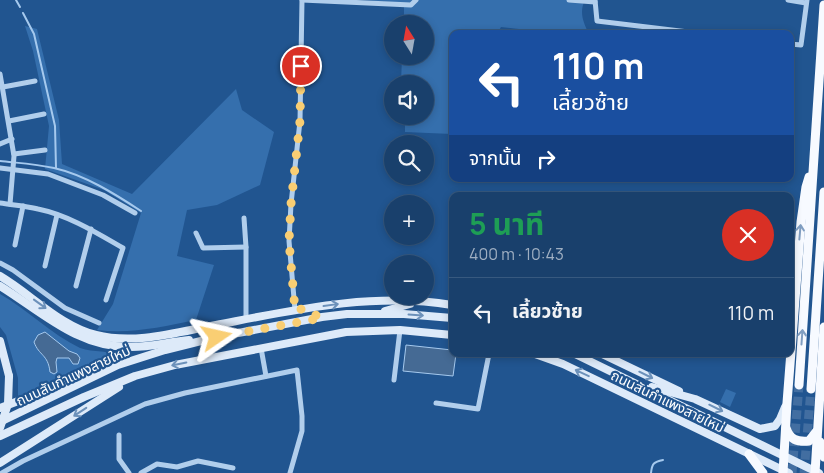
<!DOCTYPE html>
<html lang="th">
<head>
<meta charset="utf-8">
<style>
	:root { --surface:#19406c; --page:#264b74; --text:#f1f3f6; --muted:#9fafc2; --line:#37597f }
	body { margin:0; font-family:Manrope,"Noto Sans Thai",sans-serif; background:var(--page); color:var(--text); height:100vh; display:flex; flex-direction:column; font-size:19px; white-space:nowrap }
	* { box-sizing:border-box; margin:0 }
	p { font-size:16px; color:var(--muted) }
	.icon { flex:none; width:28px; height:28px; fill:none; stroke:currentColor; stroke-width:2; stroke-linecap:round; stroke-linejoin:round }
	.map { position:relative; flex:1; overflow:hidden }
	.drawer { position:absolute; left:449px; top:192px; width:345px; height:165px; display:flex; flex-direction:column; background:var(--surface); border-radius:10px; box-shadow:0 2px 8px #0003,0 0 0 1px var(--line) }
	.drawer>* { flex:none }
	.banner { position:absolute; left:449px; top:30px; width:345px; height:152px; border-radius:10px; box-shadow:0 2px 8px #0003,0 0 0 1px var(--line); background:#1a4fa0; color:#fff; overflow:hidden }
	.needle { width:32px; rotate:349deg }
	.controls { position:absolute; left:384px; top:15px; display:grid; gap:10px }
	.controls a { display:grid; place-items:center; width:50px; height:50px; border-radius:50%; background:var(--surface); box-shadow:0 2px 8px #0003,0 0 0 1px var(--line); font-size:25px }
	.pin { position:absolute; display:grid; place-items:center; width:42px; height:42px; color:#fff; margin:-21px; border:2px solid #fff; border-radius:50%; box-shadow:0 1px 5px #0007 }
	.me { position:absolute; width:55px; margin:-28px; rotate:79deg; stroke-linejoin:round; filter:drop-shadow(0 0 4px #0008) }
	.turn { display:flex; align-items:center; gap:18px; height:105px; padding:0 20px; font-size:22px }
	.turn .icon { width:65px; height:65px; stroke-width:2.5 }
	.turn b { display:block; font-size:35px; line-height:42px }
	.then { display:flex; align-items:center; height:48px; padding:0 20px; background:#0003; gap:10px; font-size:19px }
	.round { display:grid; place-items:center; flex:none; width:52px; height:52px; border-radius:26px; background:var(--page) }
	.summary { display:flex; align-items:center; justify-content:space-between; height:85px; padding:0 20px }
	h1 { font-size:30px; font-weight:700; line-height:38px; color:#1e9e55 }
	ul { padding:0; list-style:none }
	li { display:flex; align-items:center; gap:15px; height:70px; padding:0 20px; border-top:1px solid var(--line) }
	li div { flex:1 }
	li b { display:block; font-size:19px }
	li em { font-style:normal }
	.map>svg:first-child { display:block }
	.green { fill:#356fad }
	.water { fill:#456a94; stroke:#a5c9ee }
	.lines { fill:none; stroke-linecap:round; stroke-linejoin:round }
	.stream { stroke:#a5c9ee; stroke-width:2 }
	.primary-tunnel { stroke:#426ea1; stroke-width:9; stroke-dasharray:9 4.5; stroke-linecap:butt }
	.minor { stroke:#b1ceec; stroke-width:5 }
	.secondary { stroke:#ddeaf9; stroke-width:8 }
	.primary { stroke:#f7faff; stroke-width:9 }
	.secondary-bridge { stroke:#ddeaf9; stroke-width:8 }
	.oneway { stroke:#819fc2 }
	.oneway2 { stroke:#6c91ba }
	.route { stroke:#f9ce73; stroke-width:9; stroke-dasharray:0 16.2 }
	.labels { text-anchor:middle; dominant-baseline:central; stroke-width:4.5; stroke-linejoin:round; paint-order:stroke }
	.street-label { font-size:14px; fill:#fff; stroke:#215590 }
</style>
</head>
<body>
<div class="map">
<svg width="824" height="473" viewBox="0 0 824 473">
	<rect width="100%" height="100%" fill="#215590"/>
	<g class="green">
		<path d="M362 0H585C579 12 583 22 589 34H562L501 27 497 34 478 32V34H452V134L405 132V116H425V84H401L402 56H425V24H404V3Z"/>
		<path d="M25 26 37 29 59 120 62 164 132 194 236 89 242 110 274 132 260 185 217 205 187 210 177 256 214 265 196 320C162 327 131 334 97 330L113 304 141 213 104 190 45 169 49 126 33 51Z"/>
		<path d="M0 294C28 310 51 334 80 348 94 353 109 349 121 358L18 399V378L6 335 0 327Z"/>
		<polygon points="726,389 736,393 730,407 720,402"/>
	</g>
	<g class="water">
		<path d="M45 332 69 351 77 354 80 358 78 364H73L69 358H57L56 362 57 372 54 374 50 372C48 354 39 356 34 342L38 335Z"/>
		<polygon points="406,345 452,350 452,354 456,354 453,376 403,371"/>
	</g>
	<g class="lines">
		<g class="stream">
			<polyline points="16,0 20,7"/>
			<polyline points="23,13 34,34 55,126 56,168"/>
			<path d="M0 161C18 163 36 164 54 168 85 175 115 194 141 211"/>
			<path d="M651 473C652 463 654 462 663 460"/>
		</g>
		<g class="primary-tunnel">
			<polyline points="792,473 799,385"/>
			<polyline points="804,473 811,389"/>
		</g>
		<g class="minor">
			<polyline points="302,0 411,5 416,0"/>
			<polyline points="569,0 595,2"/>
			<polyline points="595,0 597,21 705,34"/>
			<polyline points="788,0 806,3"/>
			<polyline points="790,44 801,45 807,0"/>
			<polyline points="0,74 14,156 10,204"/>
			<polyline points="3,87 35,81"/>
			<polyline points="9,121 44,114"/>
			<polyline points="0,144 12,139"/>
			<polyline points="14,154 45,150"/>
			<polyline points="0,168 48,174 103,195 135,213"/>
			<path d="M0 203C13 205 26 206 38 209 68 215 97 233 123 248L106 300"/>
			<polyline points="244,218 246,247 246,319"/>
			<polyline points="196,233 203,248 246,247"/>
			<polyline points="15,245 23,206"/>
			<polyline points="0,263 13,270 65,308 99,323"/>
			<polyline points="45,266 57,215"/>
			<polyline points="76,286 91,229"/>
			<polyline points="295,310 289,241 291,204 300,121 302,0"/>
			<polyline points="261,348 266,376"/>
			<polyline points="394,380 400,330"/>
			<polyline points="436,403 478,409 489,354"/>
			<polyline points="119,435 119,459 129,473"/>
			<polyline points="2,473 23,461 145,404 185,393 297,370 302,416 302,431 290,473"/>
			<polyline points="141,473 157,464 177,467 198,461 233,468"/>
		</g>
		<g class="secondary">
			<path d="M0 276C32 295 60 326 96 335 135 345 178 332 216 325 294 310 373 292 452 305"/>
			<path d="M0 286C42 312 78 348 131 347 150 347 169 342 189 340"/>
			<polyline points="385,311 410,304"/>
			<polyline points="0,341 9,376"/>
			<polyline points="535,354 563,364 789,473"/>
			<polyline points="575,354 819,473"/>
			<polyline points="602,354 679,391"/>
			<polyline points="652,387 695,399 760,429 775,426 780,419 785,407"/>
			<polyline points="0,408 96,371"/>
			<polyline points="0,422 118,365 165,350 217,337 322,317 347,314 404,314 452,318"/>
			<polyline points="0,436 84,397 135,376 175,365 346,332 400,330 452,335"/>
			<polyline points="0,463 119,387"/>
		</g>
		<g class="primary">
			<polyline points="799,385 824,5"/>
			<polyline points="811,389 824,192"/>
			<path d="M786 428C790 440 797 442 809 441L816 432"/>
			<polyline points="820,442 824,457"/>
			<polyline points="749,454 763,473"/>
			<polyline points="783,473 787,403 801,222 806,187 809,177"/>
			<polyline points="815,473 824,327"/>
		</g>
		<polyline class="secondary-bridge" points="0,428 8,404 9,376"/>
	</g>
	<defs><path id="oneway-shaft" d="M-6 0H5M1.5-3L5.5 0L1.5 3" fill="none" stroke-width="1.6" stroke-linecap="round" stroke-linejoin="round" transform="scale(1.25)"/></defs>
	<g class="oneway">
		<use href="#oneway-shaft" transform="translate(800 232) rotate(-85)"/>
		<use href="#oneway-shaft" transform="translate(802 337) rotate(-86)"/>
	</g>
	<g class="oneway2">
		<use href="#oneway-shaft" transform="translate(40 304) rotate(36)"/>
		<use href="#oneway-shaft" transform="translate(331 305) rotate(-8)"/>
		<use href="#oneway-shaft" transform="translate(416 315) rotate(4)"/>
		<use href="#oneway-shaft" transform="translate(179 364) rotate(168)"/>
		<use href="#oneway-shaft" transform="translate(582 373) rotate(-155)"/>
		<use href="#oneway-shaft" transform="translate(646 375) rotate(26)"/>
		<use href="#oneway-shaft" transform="translate(716 408) rotate(26)"/>
		<use href="#oneway-shaft" transform="translate(80 412) rotate(147)"/>
	</g>
	<g class="lines">
		<polyline class="route" points="217,337 322,318 302,309 295,310 289,241 291,204 300,121 301,66"/>
	</g>
	<g class="labels">
		<g class="street-label">
			<text transform="translate(73 375) rotate(-25)">ถนนสันกำแพงสายใหม่</text>
			<text transform="translate(668 401) rotate(26)">ถนนสันกำแพงสายใหม่</text>
		</g>
	</g>
</svg>
<div class="controls">
<a><svg class="needle" viewBox="-14 -14 28 28"><path d="M0-13l5 13h-10z" fill="#e53935"/><path d="M0 13l5-13h-10z" fill="#9fafc2"/></svg></a>
<a><svg class="icon" aria-label="sound" viewBox="0 0 24 24"><path d="M4 9h4l5-4v14l-5-4H4zM17 9q2 3 0 6"/></svg></a>
<a><svg class="icon" aria-label="search" viewBox="0 0 24 24"><circle cx="10" cy="10" r="6"/><path d="M15 15l6 6"/></svg></a>
<a>+</a>
<a>−</a>
</div>
<div class="pin" style="left:301px;top:66px;background:#d93025"><svg class="icon" aria-label="arrive" viewBox="0 0 24 24"><path d="M6 21V4h12l-3 4 3 4H6"/></svg></div>
<svg class="me" style="left:217px;top:337px" viewBox="-20 -20 40 40"><path d="M0-17L14 15 0 8-14 15z" fill="#f9ce73" stroke="#fff" stroke-width="4"/></svg>
<div class="banner">
<div class="turn"><svg class="icon" aria-label="left" viewBox="0 0 24 24"><path d="M17 20v-9H6M10 6l-5 5 5 5"/></svg><div><b>110 m</b>เลี้ยวซ้าย</div></div>
<div class="then">จากนั้น<svg class="icon" aria-label="right" viewBox="0 0 24 24"><path d="M7 20v-9h11M14 6l5 5-5 5"/></svg></div>
</div>
<section class="drawer">
<div class="summary"><div><h1>5 นาที</h1><p>400 m · 10:43</p></div><a class="round" style="background:#d93025;color:#fff"><svg class="icon" aria-label="close" viewBox="0 0 24 24"><path d="M6 6l12 12M18 6L6 18"/></svg></a></div>
<ul>
<li><svg class="icon" aria-label="left" viewBox="0 0 24 24"><path d="M17 20v-9H6M10 6l-5 5 5 5"/></svg><div><b>เลี้ยวซ้าย</b></div><em>110 m</em></li>
</ul>
</section>
</div>
</body>
</html>
